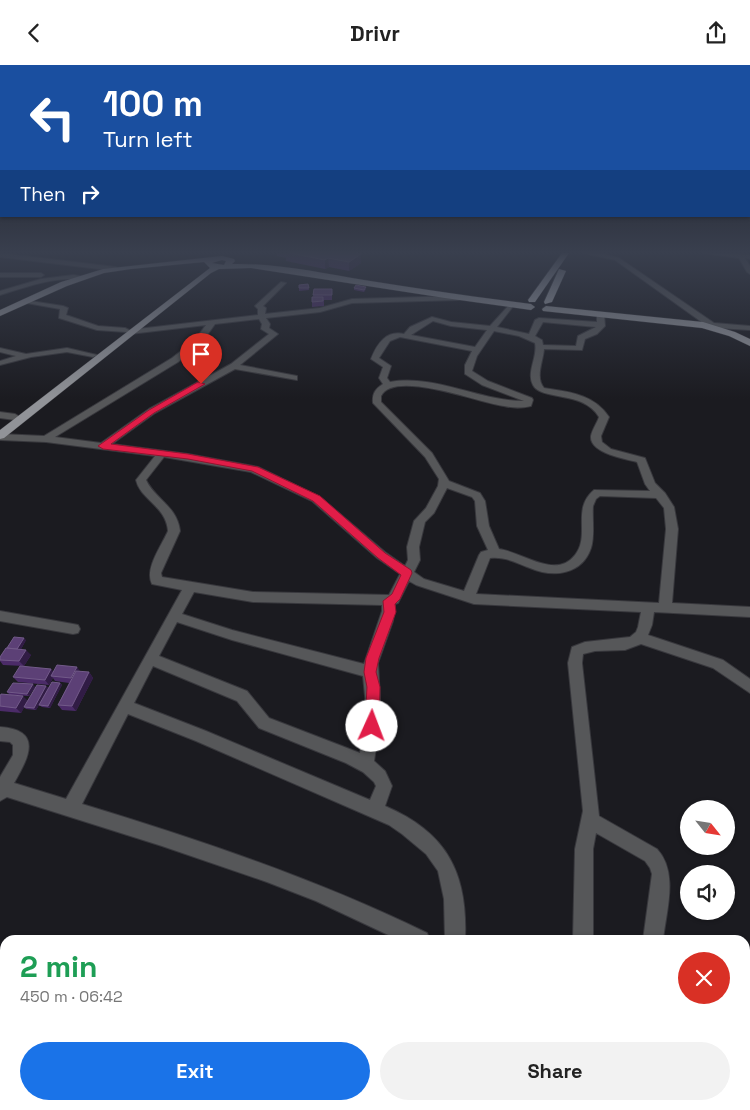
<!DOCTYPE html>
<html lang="en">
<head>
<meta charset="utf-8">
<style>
	:root { --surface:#fff; --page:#f2f2f2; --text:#222; --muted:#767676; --accent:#1a73e8 }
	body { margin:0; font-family:"Space Grotesk",sans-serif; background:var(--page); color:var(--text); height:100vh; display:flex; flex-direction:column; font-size:19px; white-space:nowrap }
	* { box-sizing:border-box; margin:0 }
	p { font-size:16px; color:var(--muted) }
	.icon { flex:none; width:28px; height:28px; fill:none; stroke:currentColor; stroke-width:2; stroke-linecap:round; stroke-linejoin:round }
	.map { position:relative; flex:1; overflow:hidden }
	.panel { position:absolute; left:0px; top:870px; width:750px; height:175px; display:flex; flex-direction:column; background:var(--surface); border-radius:15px 15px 0 0; box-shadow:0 1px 4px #0004 }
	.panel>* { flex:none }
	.banner { position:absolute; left:0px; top:0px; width:750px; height:152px; box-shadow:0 1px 4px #0004; background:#1a4fa0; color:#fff; overflow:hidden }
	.needle { width:32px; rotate:120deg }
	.fabs { position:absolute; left:680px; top:735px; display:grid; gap:10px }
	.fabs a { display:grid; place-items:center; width:55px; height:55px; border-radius:50%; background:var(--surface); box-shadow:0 1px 4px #0004; font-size:25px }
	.pin { position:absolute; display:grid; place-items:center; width:42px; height:42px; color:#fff; margin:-51px -21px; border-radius:50% 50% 50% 0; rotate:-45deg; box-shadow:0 0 5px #0007 }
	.pin .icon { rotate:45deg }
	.me { position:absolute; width:55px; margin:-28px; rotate:2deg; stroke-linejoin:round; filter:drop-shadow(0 0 4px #0008) }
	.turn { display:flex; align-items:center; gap:18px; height:105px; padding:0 20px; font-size:22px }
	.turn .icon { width:65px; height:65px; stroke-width:2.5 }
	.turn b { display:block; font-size:35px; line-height:42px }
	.then { display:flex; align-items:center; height:48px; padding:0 20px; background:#0003; gap:10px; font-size:19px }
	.round { display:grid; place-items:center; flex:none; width:52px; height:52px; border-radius:26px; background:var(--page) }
	.overview { display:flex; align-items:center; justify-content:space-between; height:85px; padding:0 20px }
	h1 { font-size:30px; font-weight:600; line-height:38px; color:#1e9e55 }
	.primary-button { display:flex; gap:10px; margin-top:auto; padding:10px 20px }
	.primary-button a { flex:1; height:58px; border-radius:30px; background:var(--accent); color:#fff; font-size:20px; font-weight:600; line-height:58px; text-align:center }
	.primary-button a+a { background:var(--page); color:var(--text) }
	header { display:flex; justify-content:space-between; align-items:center; height:65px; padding:0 20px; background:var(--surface); font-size:22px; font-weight:600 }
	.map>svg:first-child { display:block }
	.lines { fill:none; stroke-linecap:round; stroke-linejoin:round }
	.minor-casing { stroke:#38383d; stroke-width:2 }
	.major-casing { stroke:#38383d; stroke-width:1 }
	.highway-casing { stroke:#38383d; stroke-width:1 }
	.minor { fill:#565759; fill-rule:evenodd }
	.major { fill:#919398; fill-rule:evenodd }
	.highway { fill:#a8abb1; fill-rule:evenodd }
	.wall { fill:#4b2b68 }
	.shaded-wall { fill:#311c45 }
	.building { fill:#5c4076; stroke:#725a89 }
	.route { fill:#e11d48; stroke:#92132f }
</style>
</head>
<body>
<header><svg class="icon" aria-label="back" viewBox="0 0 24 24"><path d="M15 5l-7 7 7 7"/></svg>Drivr<svg class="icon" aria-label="share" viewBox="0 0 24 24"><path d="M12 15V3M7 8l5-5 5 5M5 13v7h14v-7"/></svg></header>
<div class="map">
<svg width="750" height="1045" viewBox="0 0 750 1045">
	<rect width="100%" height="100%" fill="#1b1b20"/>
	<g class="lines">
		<defs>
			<g id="minor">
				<polygon points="0,188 116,202 119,204 116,206 0,192"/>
				<polygon points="583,188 600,188 619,193 714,258 750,261 750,265 700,262 700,258 703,258 615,195"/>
				<polygon points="703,188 750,190 750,194 745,193 750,201 750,209 747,207 739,193"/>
				<polygon points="0,208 41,208 44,210 41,212 0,212"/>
				<path d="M73 210 87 212C82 215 75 214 68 214 44 215 23 223 0 230V226L41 214Z"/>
				<path d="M281 217 286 218 263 241 266 243 265 249 320 243 352 234 459 231 462 233 459 235 352 238 320 247 266 253 270 259 269 263 278 269 240 300 297 311V315L235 304 155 348 112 379 188 389 258 402 320 432 385 487 405 501 408 495 407 482 414 456 426 443 438 421 439 414 425 392 373 338C372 329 375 324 383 319L379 313 383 302 371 294C377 279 386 265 404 269L410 262 432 252 451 257 490 261 511 238 514 240 497 262 529 269 535 255 539 253 597 257V247L604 249 605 261 597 269 585 274 582 285 544 284C543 297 535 312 544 323 569 327 594 329 609 352L601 371 602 377 611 384 645 393 655 418 665 428 674 442 678 464 672 538 750 542V552L654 547 652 560 648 570 723 595 750 614V628L713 603 641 579 625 585 595 586 583 589 582 598 599 751 657 784C679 808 666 846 663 875H643L652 809 650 803 645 796 596 768 593 784V875H573L575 784 583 746 568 598 572 582 585 577 630 572 636 567 638 562 641 547 474 539 416 520 409 516 398 538 395 539 393 556 378 598 381 651 374 696 385 706 392 721 385 741C448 768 468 809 465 875H445L444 834 438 806 426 789 402 769 389 760 196 676 128 649 82 739C200 775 316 814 427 868L430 875H399L316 836 267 817 162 781 7 732 0 736V712L13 690V680L10 677 0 676V662C43 665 29 692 14 718L66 734 182 525 152 519C144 504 162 480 168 466 166 441 140 434 136 415L155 391 46 377 0 375V369L44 371 172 293 194 276 206 260 130 269 126 267 97 265 59 253 60 244 21 237 24 235 63 241 68 243 66 250 98 261 125 263 129 265 258 250V244L255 241 256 240ZM259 254 262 259 261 264 269 269 231 299 149 344 101 378 55 372 178 297 200 280 215 259ZM433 256 451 261 487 265 475 282 411 270ZM543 257 596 262 578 271 576 281 543 280 542 275 535 271ZM494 266 519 271 535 278C538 292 526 307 533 320 541 336 583 325 599 352 597 358 592 365 591 371 589 388 625 394 637 397L645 419 650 426 594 425C571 444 591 470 575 490 556 515 522 487 499 484L489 461 485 436 480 428 449 416 432 388 381 337V331C394 304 480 338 504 341 512 343 523 343 531 341L533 335 532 333 488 316 472 306 477 291ZM400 272 472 286 465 300V309L482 320 524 336C479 336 435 309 390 317L387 313 391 301 379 293 390 276ZM164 392 251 407 312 436 377 493 400 509 389 530 253 527 162 512 161 508 180 466C177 441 155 434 146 415ZM447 423 472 432 475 436 477 461 488 485 481 487 479 490 464 526 424 514 414 507 420 495 419 482 425 457 434 448ZM600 431 656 433 664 443 666 464 659 538 476 529 490 493C504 491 517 498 530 503 553 513 582 510 591 483 595 470 592 454 593 441L596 434ZM194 527 253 537 382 540V546L364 599 232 565 182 549ZM177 557 232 575 363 611 366 641 360 688 269 653 247 626 159 591ZM153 601 237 636 259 663 346 698 363 707 374 717 376 721 370 735 206 666 134 638Z"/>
				<polygon points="0,283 26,289 67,283 97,290 93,292 67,287 31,292 0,300 0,296 16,291 0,287"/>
				<polygon points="0,347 15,349 20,352 15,355 0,353"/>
				<polygon points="0,546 73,559 78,560 80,564 78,568 73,569 0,556"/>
				<polygon points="0,924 5,925 5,945 0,944"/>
				<polygon points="745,945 750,945 750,967 745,965"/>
				<polygon points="468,1040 508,1040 510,1045 470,1045"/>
				<rect x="576" y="1040" width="22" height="5"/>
			</g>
			<g id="major">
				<path d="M222 191 234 194 235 196 232 199C276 198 321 208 364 215 420 224 475 232 531 239L535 242 531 245 445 233 251 203 219 204 211 208 4 373 0 374V365L210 203 204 197 131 204 104 208 67 221 0 251V245L61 217 103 204ZM222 195 226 196 224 200 212 198Z"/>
				<polygon points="546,241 703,257 735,267 750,274 750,281 729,271 702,263 543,246 542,244"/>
			</g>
			<g id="highway">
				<polygon points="562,188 569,188 535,237 529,237 528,235"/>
				<polygon points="559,204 566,206 552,237 545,239 544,237"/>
			</g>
		</defs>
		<use href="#minor" class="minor-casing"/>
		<use href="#major" class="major-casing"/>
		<use href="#highway" class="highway-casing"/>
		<use href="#minor" class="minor"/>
		<use href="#major" class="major"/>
		<use href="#highway" class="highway"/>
	</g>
	<g class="wall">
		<polygon points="277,188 360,188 361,198 349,206 329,202 325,204 286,196 286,193 277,191"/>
		<polygon points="308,219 309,225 299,226 299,220"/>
		<polygon points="354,223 366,224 364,227 354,225"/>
		<polygon points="314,224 332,224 332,235 324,235 324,241 312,242 312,237 313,232"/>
		<polygon points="26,575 21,584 31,590 24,601 3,600 0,596 0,592 7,583"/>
		<polygon points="51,604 53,607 89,607 93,613 76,646 62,645 58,640 69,618 55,616 53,613 49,620 18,617 13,612"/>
		<polygon points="60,618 62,620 50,643 42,642 39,640 36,645 26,644 24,642 21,648 0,646 0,631 28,636 48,623"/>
		<polygon points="35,622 29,631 10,630 7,627"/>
	</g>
	<g class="shaded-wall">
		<polygon points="358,188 360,188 360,190 361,189 361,198 349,206 349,197"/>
		<polygon points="328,193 329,202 325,204 325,195"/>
		<polygon points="24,573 26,575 19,588 17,585"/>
		<polygon points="26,585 31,590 24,601 19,596"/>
		<polygon points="77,602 81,607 75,618 71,613"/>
		<polygon points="51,604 55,609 51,611 53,613 49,620 45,615"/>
		<polygon points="89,607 93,613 76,646 72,641"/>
		<polygon points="60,618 62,620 50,643 48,641"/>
		<polygon points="33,619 35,622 29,631 27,629"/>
		<polygon points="46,621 49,623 36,645 34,643"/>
		<polygon points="23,631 28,636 21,648 16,643"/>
	</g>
	<g class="building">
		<polygon points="290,188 358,188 357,188 361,189 349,197 328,193 325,195"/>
		<polygon points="308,219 309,223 299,223 299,220"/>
		<polygon points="356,220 366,222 364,225 354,223"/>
		<polygon points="314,224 332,224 332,230 313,230"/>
		<polygon points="312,232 323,232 323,236 312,237"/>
		<polygon points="14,572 24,573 17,584 7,583"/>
		<polygon points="6,583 26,585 19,596 0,595 0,592"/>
		<polygon points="57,600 77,602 71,613 51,611"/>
		<polygon points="20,601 51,604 45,615 13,612"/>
		<polygon points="76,606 89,607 72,641 58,640"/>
		<polygon points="52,617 60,618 48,641 39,640"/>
		<polygon points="13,618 33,619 27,629 7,627"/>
		<polygon points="37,620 46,621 34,643 24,642"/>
		<polygon points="1,629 23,631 16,643 0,641 0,631"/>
	</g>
	<linearGradient id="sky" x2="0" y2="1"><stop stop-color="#0f0f12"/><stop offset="0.56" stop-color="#393f4e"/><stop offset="1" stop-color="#393f4e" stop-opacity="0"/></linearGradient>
	<rect width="750" height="334" fill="url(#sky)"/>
	<polygon class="route" points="198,317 205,319 154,348 111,379 188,389 258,402 320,431 385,488 411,505 412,508 400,534 395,539 396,547 379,593 376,607 380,622 379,661 377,666 372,668 367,666 365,661 367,622 364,607 366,593 384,547 383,536 392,529 401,510 378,493 313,436 252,406 188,394 103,384 98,381 149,345"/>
</svg>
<div class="fabs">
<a><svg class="needle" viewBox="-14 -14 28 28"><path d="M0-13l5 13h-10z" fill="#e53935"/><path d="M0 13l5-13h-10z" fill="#767676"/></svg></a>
<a><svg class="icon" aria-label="sound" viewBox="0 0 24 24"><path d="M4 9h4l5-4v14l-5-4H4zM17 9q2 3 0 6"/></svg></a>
</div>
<div class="pin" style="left:201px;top:319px;background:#d93025"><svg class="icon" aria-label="arrive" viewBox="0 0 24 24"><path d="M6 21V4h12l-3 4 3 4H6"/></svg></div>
<svg class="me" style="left:372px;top:661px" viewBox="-20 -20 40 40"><circle r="19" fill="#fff"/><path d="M0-13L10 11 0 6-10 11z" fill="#e11d48"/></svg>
<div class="banner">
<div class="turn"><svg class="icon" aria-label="left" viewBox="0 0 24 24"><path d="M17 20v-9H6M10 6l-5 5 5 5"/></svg><div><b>100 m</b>Turn left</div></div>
<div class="then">Then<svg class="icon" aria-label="right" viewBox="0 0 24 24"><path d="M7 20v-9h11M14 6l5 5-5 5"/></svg></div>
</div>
<section class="panel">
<div class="overview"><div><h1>2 min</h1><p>450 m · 06:42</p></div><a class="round" style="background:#d93025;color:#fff"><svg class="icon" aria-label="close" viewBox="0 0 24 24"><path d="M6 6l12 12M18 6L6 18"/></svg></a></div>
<div class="primary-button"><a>Exit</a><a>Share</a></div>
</section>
</div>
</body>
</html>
